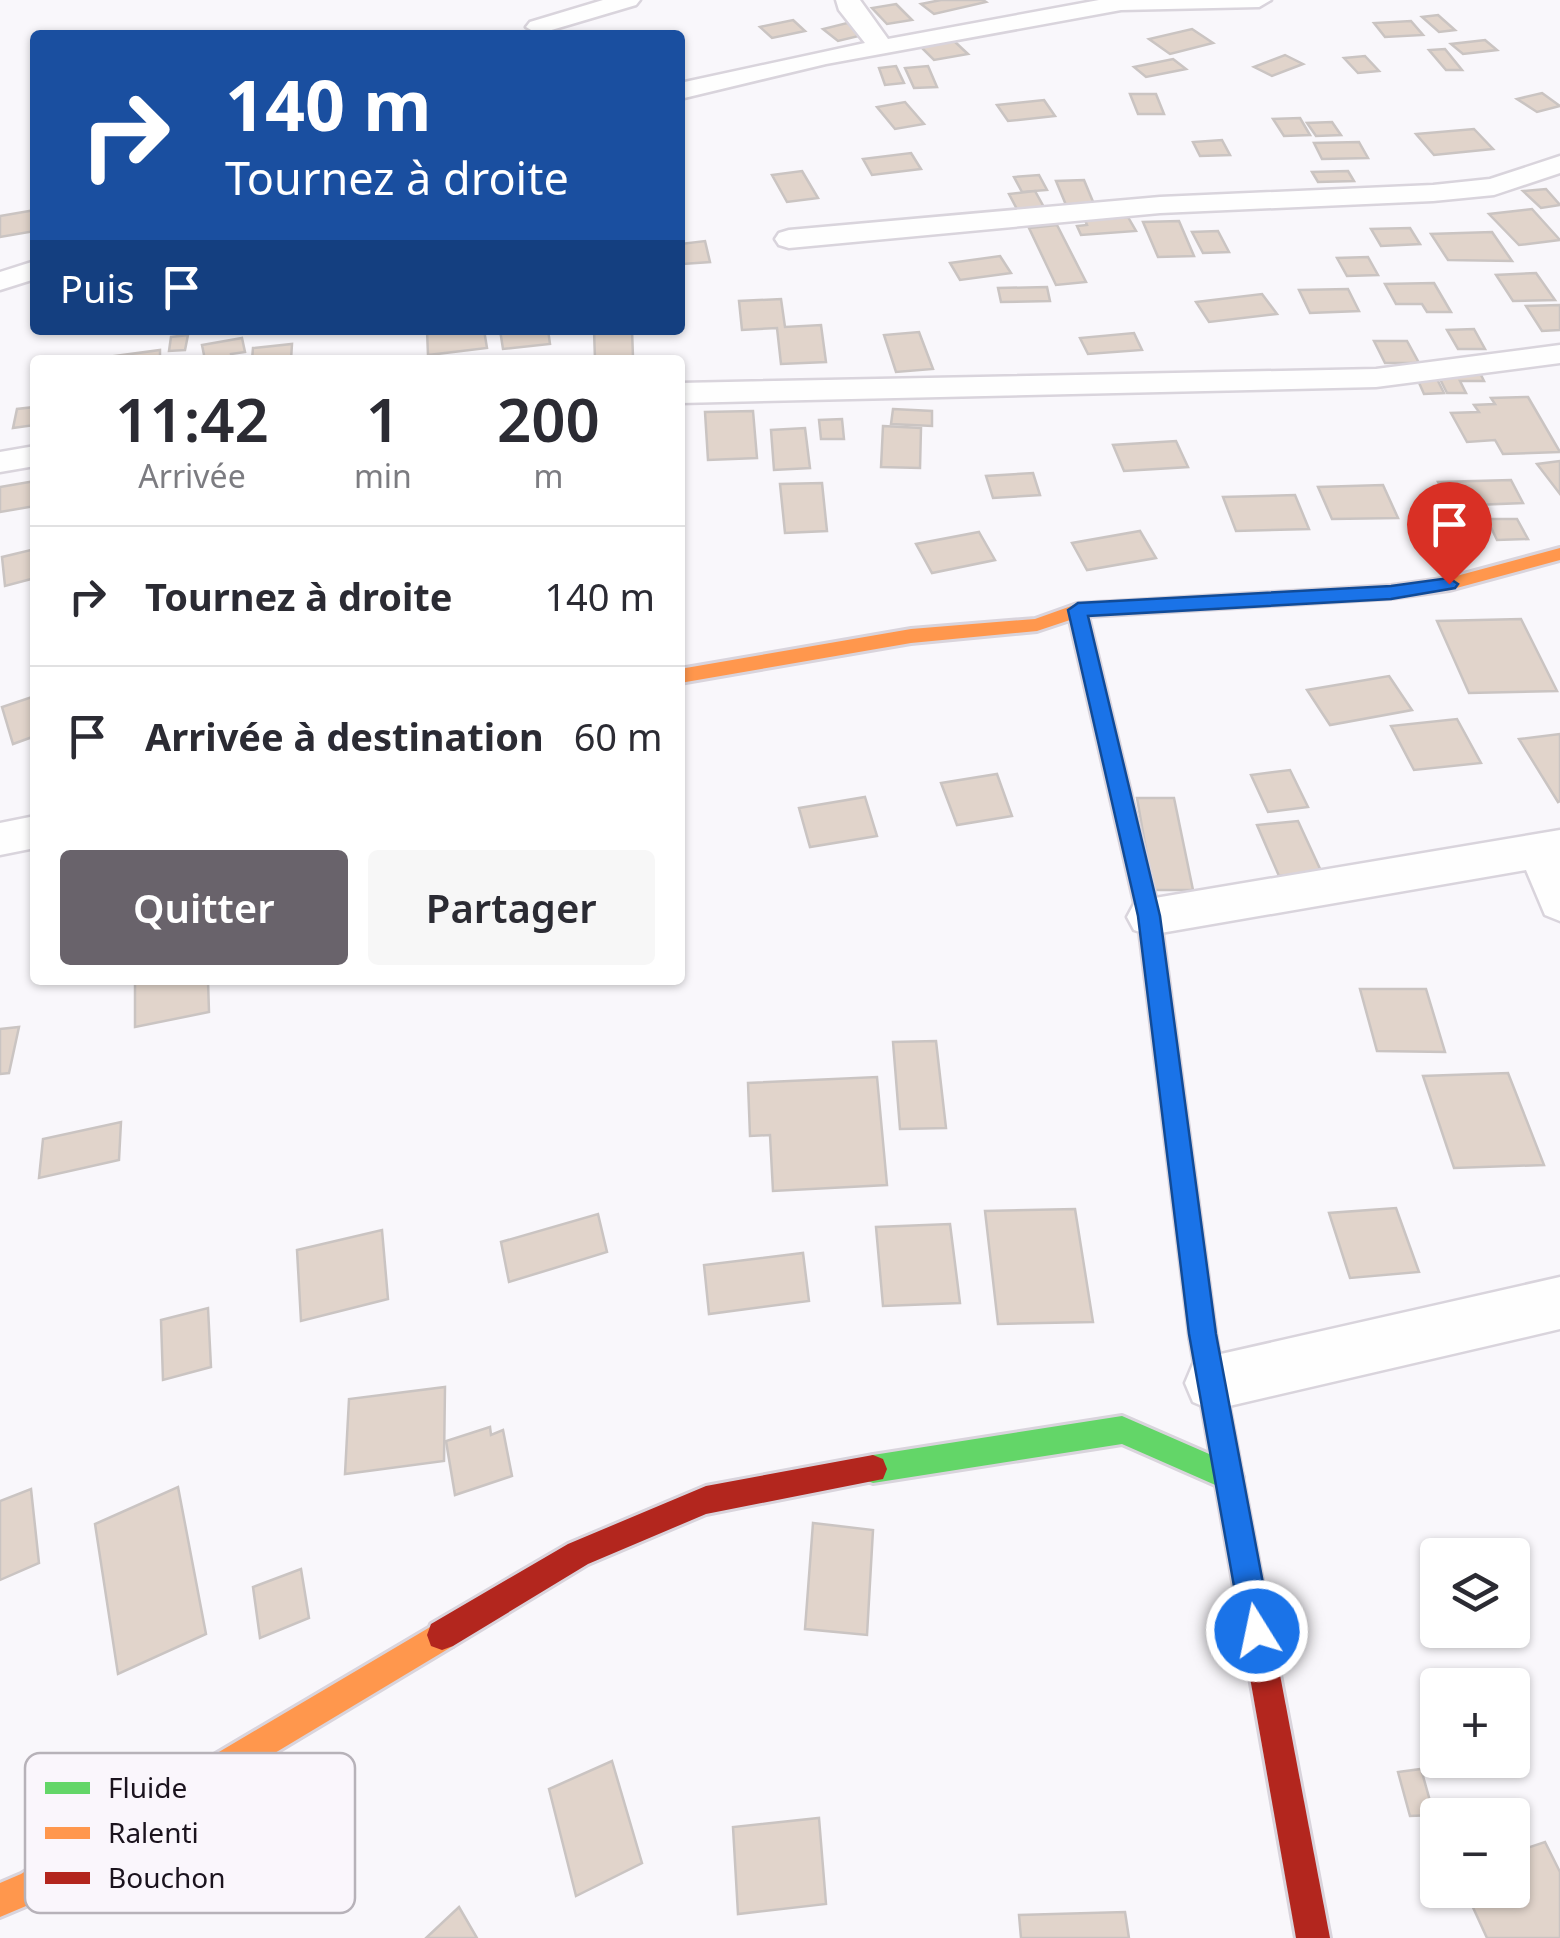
<!DOCTYPE html>
<html lang="fr">
<head>
<meta charset="utf-8">
<style>
	:root { --surface:#fff; --page:#f7f7f7; --text:#2b2b33; --muted:#7c7c81; --line:#e1e1e2; --accent:#69636b }
	body { margin:0; font-family:"Noto Sans",sans-serif; background:var(--page); color:var(--text); height:100vh; display:flex; flex-direction:column; font-size:38px; white-space:nowrap }
	* { box-sizing:border-box; margin:0 }
	p { font-size:32px; color:var(--muted) }
	.icon { flex:none; width:55px; height:55px; fill:none; stroke:currentColor; stroke-width:2; stroke-linecap:round; stroke-linejoin:round }
	.map { position:relative; flex:1; overflow:hidden }
	.sheet { position:absolute; left:30px; top:355px; width:655px; height:630px; display:flex; flex-direction:column; background:var(--surface); border-radius:10px; box-shadow:0 2px 8px #0004 }
	.sheet>* { flex:none }
	.top-card { position:absolute; left:30px; top:30px; width:655px; height:305px; border-radius:10px; box-shadow:0 2px 8px #0004; background:#1a4fa0; color:#fff; overflow:hidden }
	.tools { position:absolute; left:1420px; top:1538px; display:grid; gap:20px }
	.tools a { display:grid; place-items:center; width:110px; height:110px; border-radius:10px; background:var(--surface); box-shadow:0 2px 8px #0004; font-size:50px }
	.pin { position:absolute; display:grid; place-items:center; width:85px; height:85px; color:#fff; margin:-102px -42px; border-radius:50% 50% 50% 0; rotate:-45deg; box-shadow:0 0 10px #0007 }
	.pin .icon { rotate:45deg }
	.me { position:absolute; width:110px; margin:-55px; rotate:350deg; stroke-linejoin:round; filter:drop-shadow(0 0 8px #0008) }
	.turn { display:flex; align-items:center; gap:35px; height:210px; padding:0 30px; font-size:45px }
	.turn .icon { width:130px; height:130px; stroke-width:2.5 }
	.turn b { display:block; font-size:70px; line-height:85px }
	.then { display:flex; align-items:center; height:95px; padding:0 30px; background:#0003; gap:20px; font-size:38px }
	.eta { display:flex; justify-content:space-evenly; align-items:center; height:170px; text-align:center }
	.eta b { font-size:60px; font-weight:600; line-height:70px }
	.action { display:flex; gap:20px; margin-top:auto; padding:20px 30px }
	.action a { flex:1; height:115px; border-radius:10px; background:var(--accent); color:#fff; font-size:40px; font-weight:600; line-height:115px; text-align:center }
	.action a+a { background:var(--page); color:var(--text) }
	ul { padding:0; list-style:none }
	li { display:flex; align-items:center; gap:30px; height:140px; padding:0 30px; border-top:2px solid var(--line) }
	li div { flex:1 }
	li b { display:block; font-size:38px }
	li em { font-style:normal }
	.map>svg:first-child { display:block }
	.building { fill:#e1d4cb; stroke:#cac4c2; stroke-width:2.5 }
	.lines { fill:none; stroke-linecap:round; stroke-linejoin:round }
	.street-casing { stroke:#d9d4dc; stroke-width:5 }
	.fast-casing { stroke:#d9d4dc; stroke-width:6 }
	.slow-casing { stroke:#d9d4dc; stroke-width:6 }
	.jam-casing { stroke:#d9d4dc; stroke-width:6 }
	.street { fill:#fefefe; fill-rule:evenodd }
	.fast { fill:#63d668; fill-rule:evenodd }
	.slow { fill:#ff974d; fill-rule:evenodd }
	.jam { fill:#b3261e; fill-rule:evenodd }
	.route { fill:#1a73e8; stroke:#114b97; stroke-width:2.5 }
	.key { fill:#faf6fc; stroke:#b7b2b9; stroke-width:2.5 }
	.key-label { font-size:28px; fill:#1b131e }
</style>
</head>
<body>
<div class="map">
<svg width="1560" height="1938" viewBox="0 0 1560 1938">
	<rect width="100%" height="100%" fill="#f9f7fb"/>
	<g class="building">
		<polygon points="941,0 983,0 986,2 934,14 921,4"/>
		<polygon points="896,4 912,20 887,24 872,8"/>
		<polygon points="1438,15 1455,30 1439,32 1422,17"/>
		<polygon points="793,20 805,31 772,38 760,27"/>
		<polygon points="1411,21 1423,35 1385,37 1374,23"/>
		<polygon points="847,23 863,35 838,41 823,29"/>
		<polygon points="1192,29 1213,43 1170,54 1149,39"/>
		<polygon points="1485,40 1497,50 1463,54 1451,44"/>
		<polygon points="954,41 968,54 934,60 921,47"/>
		<polygon points="1445,49 1462,70 1446,70 1429,50"/>
		<polygon points="1285,55 1303,64 1272,76 1254,67"/>
		<polygon points="1365,56 1379,71 1358,73 1344,58"/>
		<polygon points="1173,59 1186,69 1146,77 1134,67"/>
		<polygon points="896,66 904,83 885,85 879,68"/>
		<polygon points="928,66 937,87 914,88 905,68"/>
		<polygon points="1542,93 1560,106 1537,112 1517,99"/>
		<polygon points="1130,94 1156,94 1164,114 1138,114"/>
		<polygon points="1044,100 1055,116 1008,121 997,105"/>
		<polygon points="905,102 924,124 895,129 877,107"/>
		<polygon points="1300,118 1310,135 1284,136 1273,119"/>
		<polygon points="1332,122 1341,135 1316,136 1307,123"/>
		<polygon points="1474,129 1493,149 1434,155 1416,134"/>
		<polygon points="1222,140 1230,155 1200,156 1193,142"/>
		<polygon points="1359,142 1368,158 1322,159 1314,143"/>
		<polygon points="911,153 921,169 872,175 863,159"/>
		<polygon points="802,171 818,198 787,202 772,175"/>
		<polygon points="1348,171 1354,181 1318,182 1312,172"/>
		<polygon points="1039,175 1047,190 1022,192 1014,177"/>
		<polygon points="1084,180 1094,204 1066,205 1056,181"/>
		<polygon points="1546,189 1560,205 1541,208 1523,191"/>
		<polygon points="1035,191 1046,211 1019,213 1009,194"/>
		<polygon points="1532,209 1560,240 1519,245 1489,214"/>
		<polygon points="35,210 35,231 0,237 0,216"/>
		<polygon points="1128,217 1136,231 1081,235 1077,226 1087,225 1085,220"/>
		<polygon points="1179,221 1194,256 1158,257 1143,222"/>
		<polygon points="1057,225 1086,282 1056,285 1029,228"/>
		<polygon points="1410,228 1420,244 1381,246 1371,229"/>
		<polygon points="1218,231 1229,252 1203,253 1192,232"/>
		<polygon points="1492,232 1512,261 1448,260 1431,234"/>
		<polygon points="705,241 710,262 683,264 680,244"/>
		<polygon points="1000,256 1011,273 960,280 950,263"/>
		<polygon points="1368,257 1378,275 1347,276 1337,258"/>
		<polygon points="1536,273 1555,300 1513,301 1496,275"/>
		<polygon points="1434,283 1451,312 1427,312 1422,304 1396,304 1385,284"/>
		<polygon points="1047,287 1050,301 1001,302 998,288"/>
		<polygon points="1348,289 1359,311 1310,313 1299,290"/>
		<polygon points="1262,294 1277,314 1209,322 1196,302"/>
		<polygon points="781,299 785,327 821,325 826,362 781,364 777,328 742,330 739,301"/>
		<polygon points="1560,305 1560,330 1542,331 1526,306"/>
		<polygon points="1474,329 1485,349 1458,349 1447,330"/>
		<polygon points="427,330 484,330 487,348 428,355"/>
		<polygon points="500,330 548,330 550,344 503,349"/>
		<polygon points="594,330 632,330 633,357 595,359"/>
		<polygon points="919,332 933,369 896,372 884,335"/>
		<polygon points="1134,333 1142,350 1088,354 1080,338"/>
		<polygon points="188,335 185,350 169,351 171,337"/>
		<polygon points="242,338 245,352 231,354 232,360 205,360 202,345"/>
		<polygon points="1374,341 1407,341 1419,363 1385,363"/>
		<polygon points="292,344 291,360 252,360 253,348"/>
		<polygon points="160,350 160,360 107,360 108,357"/>
		<polygon points="1436,371 1479,371 1484,381 1460,381 1466,393 1447,393"/>
		<polygon points="1435,375 1444,393 1424,394 1416,376"/>
		<polygon points="1528,397 1560,452 1503,454 1495,440 1467,442 1451,413 1479,412 1474,405 1495,404 1491,398"/>
		<polygon points="35,407 35,425 13,428 17,409"/>
		<polygon points="893,409 932,411 932,426 891,424"/>
		<polygon points="753,411 757,458 708,460 705,412"/>
		<polygon points="842,419 844,439 821,439 819,420"/>
		<polygon points="883,426 921,428 920,468 881,467"/>
		<polygon points="805,428 810,468 774,470 771,430"/>
		<polygon points="1176,441 1188,467 1124,471 1113,445"/>
		<polygon points="1560,461 1560,494 1537,464"/>
		<polygon points="1033,473 1040,495 993,498 986,476"/>
		<polygon points="1511,480 1523,503 1475,505 1480,514 1454,515 1438,482"/>
		<polygon points="35,481 35,506 0,512 0,487"/>
		<polygon points="822,483 827,531 785,533 780,484"/>
		<polygon points="1383,485 1398,518 1332,519 1318,487"/>
		<polygon points="1295,495 1309,529 1236,531 1223,497"/>
		<polygon points="1487,519 1517,519 1528,539 1497,540"/>
		<polygon points="1140,531 1156,558 1087,570 1072,543"/>
		<polygon points="979,532 995,560 932,573 916,544"/>
		<polygon points="35,549 35,578 5,586 2,557"/>
		<polygon points="1521,619 1557,691 1469,693 1437,621"/>
		<polygon points="1389,676 1412,710 1330,725 1307,690"/>
		<polygon points="35,696 35,736 13,744 2,707"/>
		<polygon points="1457,719 1481,763 1414,770 1391,726"/>
		<polygon points="1560,734 1560,801 1558,802 1519,739"/>
		<polygon points="1290,770 1308,807 1268,812 1251,775"/>
		<polygon points="997,774 1012,816 957,825 941,783"/>
		<polygon points="865,797 877,836 810,847 799,808"/>
		<polygon points="1137,798 1174,798 1193,890 1153,890"/>
		<polygon points="1298,821 1321,871 1279,876 1257,825"/>
		<polygon points="135,980 208,980 209,1012 135,1027"/>
		<polygon points="1360,989 1426,989 1445,1052 1377,1051"/>
		<polygon points="19,1027 9,1073 0,1074 0,1029"/>
		<polygon points="936,1041 946,1128 900,1129 893,1042"/>
		<polygon points="1508,1073 1544,1165 1454,1168 1423,1076"/>
		<polygon points="877,1077 887,1185 773,1191 770,1135 750,1136 748,1083"/>
		<polygon points="121,1122 119,1160 39,1178 43,1139"/>
		<polygon points="1396,1208 1419,1272 1350,1278 1329,1213"/>
		<polygon points="1075,1209 1093,1322 998,1324 985,1211"/>
		<polygon points="598,1214 607,1252 509,1282 501,1242"/>
		<polygon points="950,1224 960,1303 883,1306 876,1227"/>
		<polygon points="382,1230 388,1299 301,1321 297,1250"/>
		<polygon points="803,1253 809,1301 709,1314 704,1265"/>
		<polygon points="208,1308 211,1367 163,1380 161,1320"/>
		<polygon points="445,1387 444,1461 345,1474 349,1399"/>
		<polygon points="490,1427 491,1435 503,1430 512,1476 455,1495 446,1441"/>
		<polygon points="178,1487 206,1634 118,1674 95,1524"/>
		<polygon points="31,1489 39,1563 0,1580 0,1501"/>
		<polygon points="813,1523 873,1530 867,1635 805,1629"/>
		<polygon points="301,1569 309,1618 260,1638 253,1587"/>
		<polygon points="612,1761 642,1863 576,1896 549,1789"/>
		<polygon points="1421,1769 1434,1815 1410,1816 1398,1772"/>
		<polygon points="819,1818 826,1904 738,1914 733,1827"/>
		<polygon points="1545,1842 1560,1872 1560,1938 1487,1938 1465,1890 1512,1890 1512,1853"/>
		<polygon points="459,1907 477,1938 426,1938"/>
		<polygon points="1125,1912 1129,1938 1021,1938 1019,1915"/>
	</g>
	<g class="lines">
		<defs>
			<g id="street">
				<polygon points="603,0 640,0 636,5 538,34 526,27 530,22"/>
				<polygon points="836,0 860,0 888,39 1099,0 1271,0 1259,7 1121,10 826,64 680,99 680,83 865,43 839,10"/>
				<polygon points="1560,156 1560,173 1494,195 1433,201 1160,213 789,248 779,245 775,239 779,233 789,230 1160,197 1433,185 1490,179"/>
				<polygon points="35,261 35,279 0,290 0,272"/>
				<polygon points="1560,345 1560,363 1376,387 680,403 680,383 1376,369"/>
				<polygon points="35,446 35,466 0,472 0,452"/>
				<polygon points="35,816 35,848 0,855 0,823"/>
				<polygon points="1560,830 1560,921 1545,915 1526,870 1149,935 1134,930 1127,917 1134,904 1149,899"/>
				<polygon points="1560,1277 1560,1329 1212,1410 1193,1402 1185,1383 1193,1364 1212,1356"/>
			</g>
			<polygon id="fast" points="1122,1416 1239,1467 1243,1477 1239,1487 1229,1491 1122,1444 873,1483 863,1479 859,1469 863,1459 873,1455"/>
			<g id="slow">
				<polygon points="1560,548 1560,560 1449,590 1391,598 1088,616 1160,917 1216,1338 1212,1347 1203,1351 1194,1347 1190,1338 1138,917 1070,620 1037,631 911,643 680,683 680,669 911,629 1035,619 1077,604 1391,586 1449,578"/>
				<polygon points="442,1620 453,1624 457,1635 453,1646 170,1816 45,1898 0,1917 0,1883 21,1874 148,1794"/>
			</g>
			<g id="jam">
				<polygon points="1203,1325 1212,1329 1216,1338 1330,1938 1296,1938 1190,1338 1194,1329"/>
				<polygon points="873,1455 883,1459 887,1469 883,1479 706,1514 588,1564 453,1646 442,1650 431,1646 427,1635 431,1624 568,1544 706,1486"/>
			</g>
		</defs>
		<use href="#street" class="street-casing"/>
		<use href="#fast" class="fast-casing"/>
		<use href="#slow" class="slow-casing"/>
		<use href="#jam" class="jam-casing"/>
		<use href="#street" class="street"/>
		<use href="#fast" class="fast"/>
		<use href="#slow" class="slow"/>
		<use href="#jam" class="jam"/>
	</g>
	<polygon class="route" points="1449,578 1458,584 1455,588 1391,599 1088,616 1160,916 1216,1334 1272,1631 1267,1641 1257,1646 1246,1641 1242,1631 1189,1334 1138,916 1068,610 1078,603 1391,586"/>
	<rect x="25" y="1753" width="330" height="160" rx="15" class="key"/>
	<rect x="45" y="1782" width="45" height="12" fill="#63d668"/>
	<rect x="45" y="1827" width="45" height="12" fill="#ff974d"/>
	<rect x="45" y="1872" width="45" height="12" fill="#b3261e"/>
	<g class="key-label">
		<text x="108" y="1798">Fluide</text>
		<text x="108" y="1843">Ralenti</text>
		<text x="108" y="1888">Bouchon</text>
	</g>
</svg>
<div class="tools">
<a><svg class="icon" aria-label="layers" viewBox="0 0 24 24"><path d="M12 4l9 5-9 5-9-5zM3 14l9 5 9-5"/></svg></a>
<a>+</a>
<a>−</a>
</div>
<div class="pin" style="left:1449px;top:584px;background:#d93025"><svg class="icon" aria-label="arrive" viewBox="0 0 24 24"><path d="M6 21V4h12l-3 4 3 4H6"/></svg></div>
<svg class="me" style="left:1257px;top:1631px" viewBox="-20 -20 40 40"><circle r="17" fill="#1a73e8" stroke="#fff" stroke-width="3"/><path d="M0-11L8 9 0 5-8 9z" fill="#fff"/></svg>
<div class="top-card">
<div class="turn"><svg class="icon" aria-label="right" viewBox="0 0 24 24"><path d="M7 20v-9h11M14 6l5 5-5 5"/></svg><div><b>140 m</b>Tournez à droite</div></div>
<div class="then">Puis<svg class="icon" aria-label="arrive" viewBox="0 0 24 24"><path d="M6 21V4h12l-3 4 3 4H6"/></svg></div>
</div>
<section class="sheet">
<div class="eta">
<div><b>11:42</b><p>Arrivée</p></div>
<div><b>1</b><p>min</p></div>
<div><b>200</b><p>m</p></div>
</div>
<ul>
<li><svg class="icon" aria-label="right" viewBox="0 0 24 24"><path d="M7 20v-9h11M14 6l5 5-5 5"/></svg><div><b>Tournez à droite</b></div><em>140 m</em></li>
<li><svg class="icon" aria-label="arrive" viewBox="0 0 24 24"><path d="M6 21V4h12l-3 4 3 4H6"/></svg><div><b>Arrivée à destination</b></div><em>60 m</em></li>
</ul>
<div class="action"><a>Quitter</a><a>Partager</a></div>
</section>
</div>
</body>
</html>
